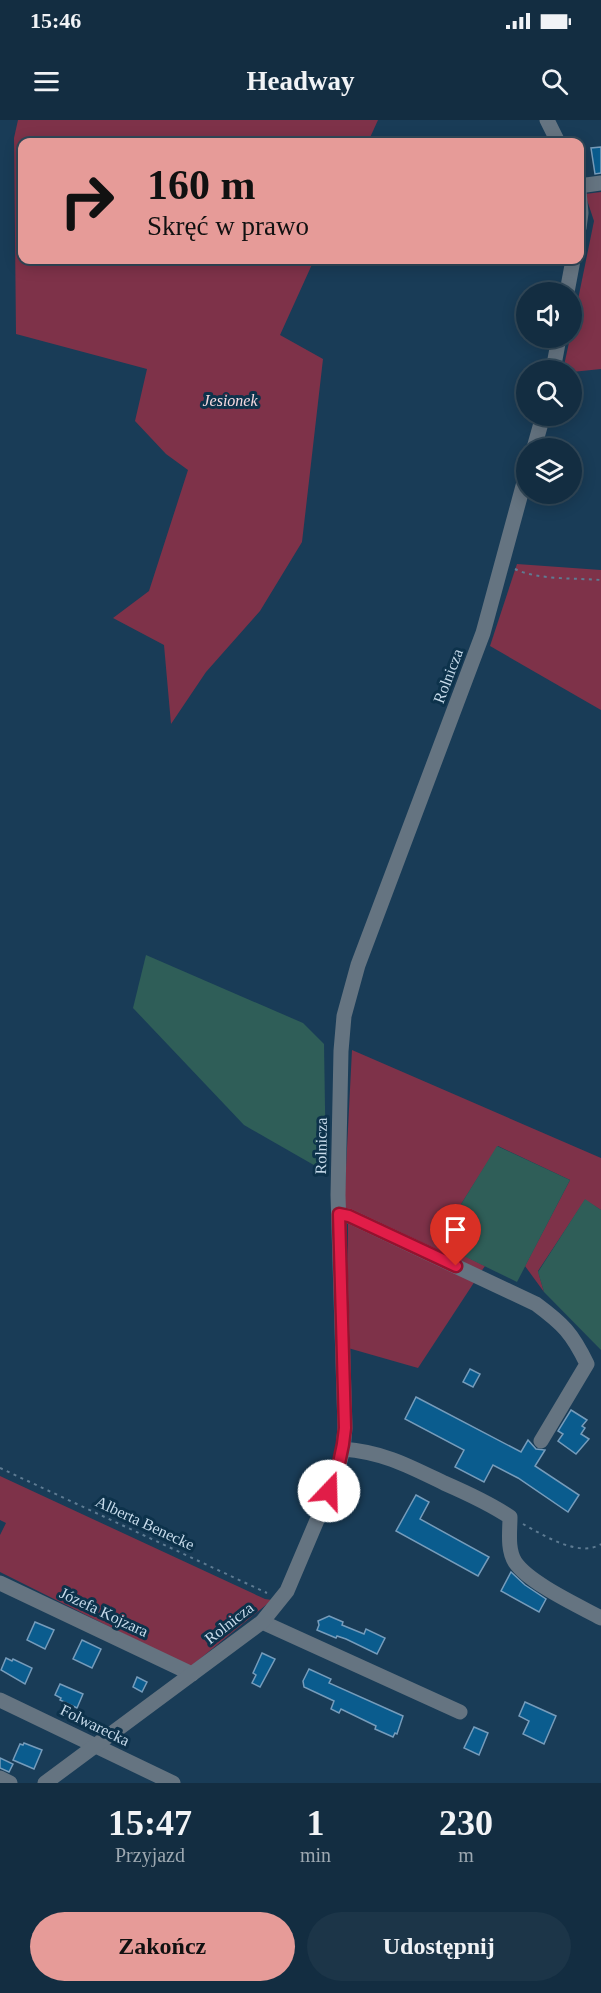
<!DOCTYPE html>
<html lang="pl">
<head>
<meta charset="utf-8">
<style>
	:root { --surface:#132d41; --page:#1c3548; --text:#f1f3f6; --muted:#9da8b1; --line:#32495a; --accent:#e69b98 }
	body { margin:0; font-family:Georgia,serif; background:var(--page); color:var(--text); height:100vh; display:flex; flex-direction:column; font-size:22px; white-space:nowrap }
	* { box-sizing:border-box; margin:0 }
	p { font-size:20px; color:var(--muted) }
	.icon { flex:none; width:33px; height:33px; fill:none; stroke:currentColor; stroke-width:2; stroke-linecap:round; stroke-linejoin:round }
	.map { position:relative; height:1663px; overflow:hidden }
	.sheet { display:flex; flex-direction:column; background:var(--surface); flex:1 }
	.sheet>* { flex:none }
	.banner { position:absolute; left:18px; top:18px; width:566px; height:126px; border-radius:12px; box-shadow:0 3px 15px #0003,0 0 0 2px var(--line); background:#e69b98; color:#111; overflow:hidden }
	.controls { position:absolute; left:516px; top:162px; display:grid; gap:12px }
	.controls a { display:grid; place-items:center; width:66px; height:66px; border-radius:50%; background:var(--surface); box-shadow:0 3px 15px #0003,0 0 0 2px var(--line); font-size:30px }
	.pin { position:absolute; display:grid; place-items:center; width:51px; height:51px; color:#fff; margin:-62px -26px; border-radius:50% 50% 50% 0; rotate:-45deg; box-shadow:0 0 6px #0007 }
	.pin .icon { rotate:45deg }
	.me { position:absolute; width:66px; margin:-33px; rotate:21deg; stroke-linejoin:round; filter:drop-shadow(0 0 4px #0008) }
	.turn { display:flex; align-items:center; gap:21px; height:126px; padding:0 30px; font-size:27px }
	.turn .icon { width:78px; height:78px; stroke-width:2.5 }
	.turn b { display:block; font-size:42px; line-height:51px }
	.eta { display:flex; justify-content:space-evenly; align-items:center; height:102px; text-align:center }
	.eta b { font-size:36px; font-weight:600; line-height:42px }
	.primary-button { display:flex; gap:12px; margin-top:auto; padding:12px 30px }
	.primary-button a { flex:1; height:69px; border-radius:36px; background:var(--accent); color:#111; font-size:24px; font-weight:600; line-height:69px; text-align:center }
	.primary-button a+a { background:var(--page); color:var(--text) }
	.status { display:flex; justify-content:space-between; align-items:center; height:42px; padding:0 30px; background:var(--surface); direction:ltr }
	.status svg { height:16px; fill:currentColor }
	header { display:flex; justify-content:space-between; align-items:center; height:78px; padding:0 30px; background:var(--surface); font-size:27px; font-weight:600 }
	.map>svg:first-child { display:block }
	.green { fill:#7e3249 }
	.water { fill:#2f5e58 }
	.building { fill:#0a5c8e; stroke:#769cbb; stroke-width:1.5 }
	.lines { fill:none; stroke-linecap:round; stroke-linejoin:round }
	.path { stroke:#5e7b92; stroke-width:2; stroke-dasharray:3 4.5; stroke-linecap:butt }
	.minor { stroke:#657481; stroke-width:15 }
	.route-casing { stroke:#92132f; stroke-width:15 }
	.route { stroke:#e11d48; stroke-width:10 }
	.labels { text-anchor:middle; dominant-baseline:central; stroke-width:6; stroke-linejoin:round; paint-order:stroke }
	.park-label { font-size:16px; font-style:italic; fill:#f6d9df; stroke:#0d324b }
	.street-label { font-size:16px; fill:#c7dbeb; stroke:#0d324b }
</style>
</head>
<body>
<div class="status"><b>15:46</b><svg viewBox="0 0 49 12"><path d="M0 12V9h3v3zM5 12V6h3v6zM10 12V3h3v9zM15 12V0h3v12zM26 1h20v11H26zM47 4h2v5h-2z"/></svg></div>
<header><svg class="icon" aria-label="menu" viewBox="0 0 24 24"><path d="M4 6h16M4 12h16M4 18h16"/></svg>Headway<svg class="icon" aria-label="search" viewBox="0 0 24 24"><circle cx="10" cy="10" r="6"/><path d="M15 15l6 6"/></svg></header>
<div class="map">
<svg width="601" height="1663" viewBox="0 0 601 1663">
	<rect width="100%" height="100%" fill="#193c57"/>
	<g class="green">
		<polygon points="18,0 378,0 368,22 22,22 22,140 314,140 280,215 323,239 302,422 260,491 206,552 171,604 164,525 113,498 149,471 188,350 166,334 135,301 147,249 16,214 14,18"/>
		<polygon points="601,72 601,249 572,252 563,250 570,218 572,218 572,209 594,101 585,74"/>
		<polygon points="517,444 601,450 601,590 490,526"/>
		<polygon points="352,930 601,1038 601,1090 585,1080 538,1151 544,1172 525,1146 570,1060 498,1026 437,1122 485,1146 478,1156 344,1087"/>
		<polygon points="348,1101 475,1161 418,1248 348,1228"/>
		<polygon points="0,1356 265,1479 272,1480 190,1547 0,1452 0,1415 6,1403 0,1400"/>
	</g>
	<g class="water">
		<polygon points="146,835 303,903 324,924 326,1052 244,1005 133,888"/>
		<polygon points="497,1026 570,1060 517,1162 437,1123"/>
		<polygon points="585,1079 601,1090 601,1230 544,1172 538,1152"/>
	</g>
	<g class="building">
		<polygon points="601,27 601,53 595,54 591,28"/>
		<polygon points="470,1249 480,1254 473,1267 463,1262"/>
		<polygon points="416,1277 521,1332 528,1320 536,1329 545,1330 535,1346 579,1375 568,1392 518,1358 493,1345 484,1362 455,1347 464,1330 405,1299"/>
		<polygon points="571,1290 587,1300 582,1306 585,1308 581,1314 589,1319 576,1334 558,1321 563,1314 558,1311"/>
		<polygon points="416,1375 429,1382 420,1399 489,1437 478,1456 396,1411"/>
		<polygon points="511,1452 525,1465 546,1479 539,1492 501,1471"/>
		<polygon points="329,1496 343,1502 342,1505 364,1514 366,1509 385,1518 377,1534 346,1519 337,1516 336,1518 317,1510 319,1505 318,1501"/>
		<polygon points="35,1502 54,1510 45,1529 27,1520"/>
		<polygon points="82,1520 101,1529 92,1548 73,1539"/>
		<polygon points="262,1533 275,1539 260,1567 252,1563 256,1555 253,1553"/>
		<polygon points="6,1538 12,1541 13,1539 32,1548 25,1564 1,1550"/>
		<polygon points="309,1549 331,1559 329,1563 403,1596 397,1614 395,1613 393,1617 375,1609 376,1606 341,1589 339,1593 331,1589 334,1581 304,1567 303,1561"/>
		<polygon points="137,1557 147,1562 142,1572 133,1567"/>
		<polygon points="60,1564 83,1574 77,1588 60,1580 61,1578 55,1575"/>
		<polygon points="525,1582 556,1596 544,1624 523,1614 529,1601 519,1596"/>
		<polygon points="474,1607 488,1613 479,1635 464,1628"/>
		<polygon points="24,1623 42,1630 34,1649 13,1640 20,1624 23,1625"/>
		<polygon points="0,1638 13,1644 9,1652 0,1648"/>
	</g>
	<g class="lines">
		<g class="path">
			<path d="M515 449C537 460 576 458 601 460"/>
			<polyline points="0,1348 267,1473"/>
			<path d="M523 1404C543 1415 579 1438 601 1424"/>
		</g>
		<g class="minor">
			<polyline points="547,0 558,22"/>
			<polyline points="579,66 601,63"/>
			<polyline points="579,71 581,93 579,108"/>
			<polyline points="567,172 573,140"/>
			<polyline points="553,250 559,218"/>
			<polyline points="534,328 543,296"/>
			<path d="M339 1094 349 1096 536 1184C563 1204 572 1213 587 1244L541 1321"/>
			<path d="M343 1329C383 1332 409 1346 444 1363 467 1373 489 1383 510 1397 510 1411 507 1429 515 1442 529 1463 579 1486 601 1498"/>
			<polyline points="0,1463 192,1554"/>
			<polyline points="262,1502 460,1592"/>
			<polyline points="0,1580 173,1663"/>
			<polyline points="0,1658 10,1663"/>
			<polyline points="45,1663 262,1502 287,1471 337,1353 343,1329 345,1308 338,1075 341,931 344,896 358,845 483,513 526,355"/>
		</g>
	</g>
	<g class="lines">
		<defs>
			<path id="route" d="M329 1371C338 1351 343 1331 345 1308L339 1094 349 1096 456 1146"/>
		</defs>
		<use href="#route" class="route-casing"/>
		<use href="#route" class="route"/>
	</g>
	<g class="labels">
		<g class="park-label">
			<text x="230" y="280">Jesionek</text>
		</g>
		<g class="street-label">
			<text transform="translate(448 556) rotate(-69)">Rolnicza</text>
			<text transform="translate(321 1026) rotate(-89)">Rolnicza</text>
			<text transform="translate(145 1403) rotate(25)">Alberta Benecke</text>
			<text transform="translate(104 1492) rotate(25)">Józefa Kojzara</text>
			<text transform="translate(229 1503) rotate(-38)">Rolnicza</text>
			<text transform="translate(95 1605) rotate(26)">Folwarecka</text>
		</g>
	</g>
</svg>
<div class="controls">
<a><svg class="icon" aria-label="sound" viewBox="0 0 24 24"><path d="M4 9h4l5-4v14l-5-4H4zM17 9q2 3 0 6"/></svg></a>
<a><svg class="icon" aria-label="search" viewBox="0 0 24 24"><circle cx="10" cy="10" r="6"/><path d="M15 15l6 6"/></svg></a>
<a><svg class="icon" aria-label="layers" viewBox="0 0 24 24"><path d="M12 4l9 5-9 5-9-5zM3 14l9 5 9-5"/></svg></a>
</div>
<div class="pin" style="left:456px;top:1146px;background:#d93025"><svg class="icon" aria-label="arrive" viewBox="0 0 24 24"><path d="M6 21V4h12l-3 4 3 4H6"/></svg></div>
<svg class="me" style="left:329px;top:1371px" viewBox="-20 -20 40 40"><circle r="19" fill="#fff"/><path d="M0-13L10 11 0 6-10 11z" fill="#e11d48"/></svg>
<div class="banner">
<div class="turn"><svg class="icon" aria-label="right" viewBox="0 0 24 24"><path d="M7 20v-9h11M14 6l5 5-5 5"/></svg><div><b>160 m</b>Skręć w prawo</div></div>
</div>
</div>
<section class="sheet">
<div class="eta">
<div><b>15:47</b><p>Przyjazd</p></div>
<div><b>1</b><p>min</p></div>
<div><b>230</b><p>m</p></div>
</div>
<div class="primary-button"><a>Zakończ</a><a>Udostępnij</a></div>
</section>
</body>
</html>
